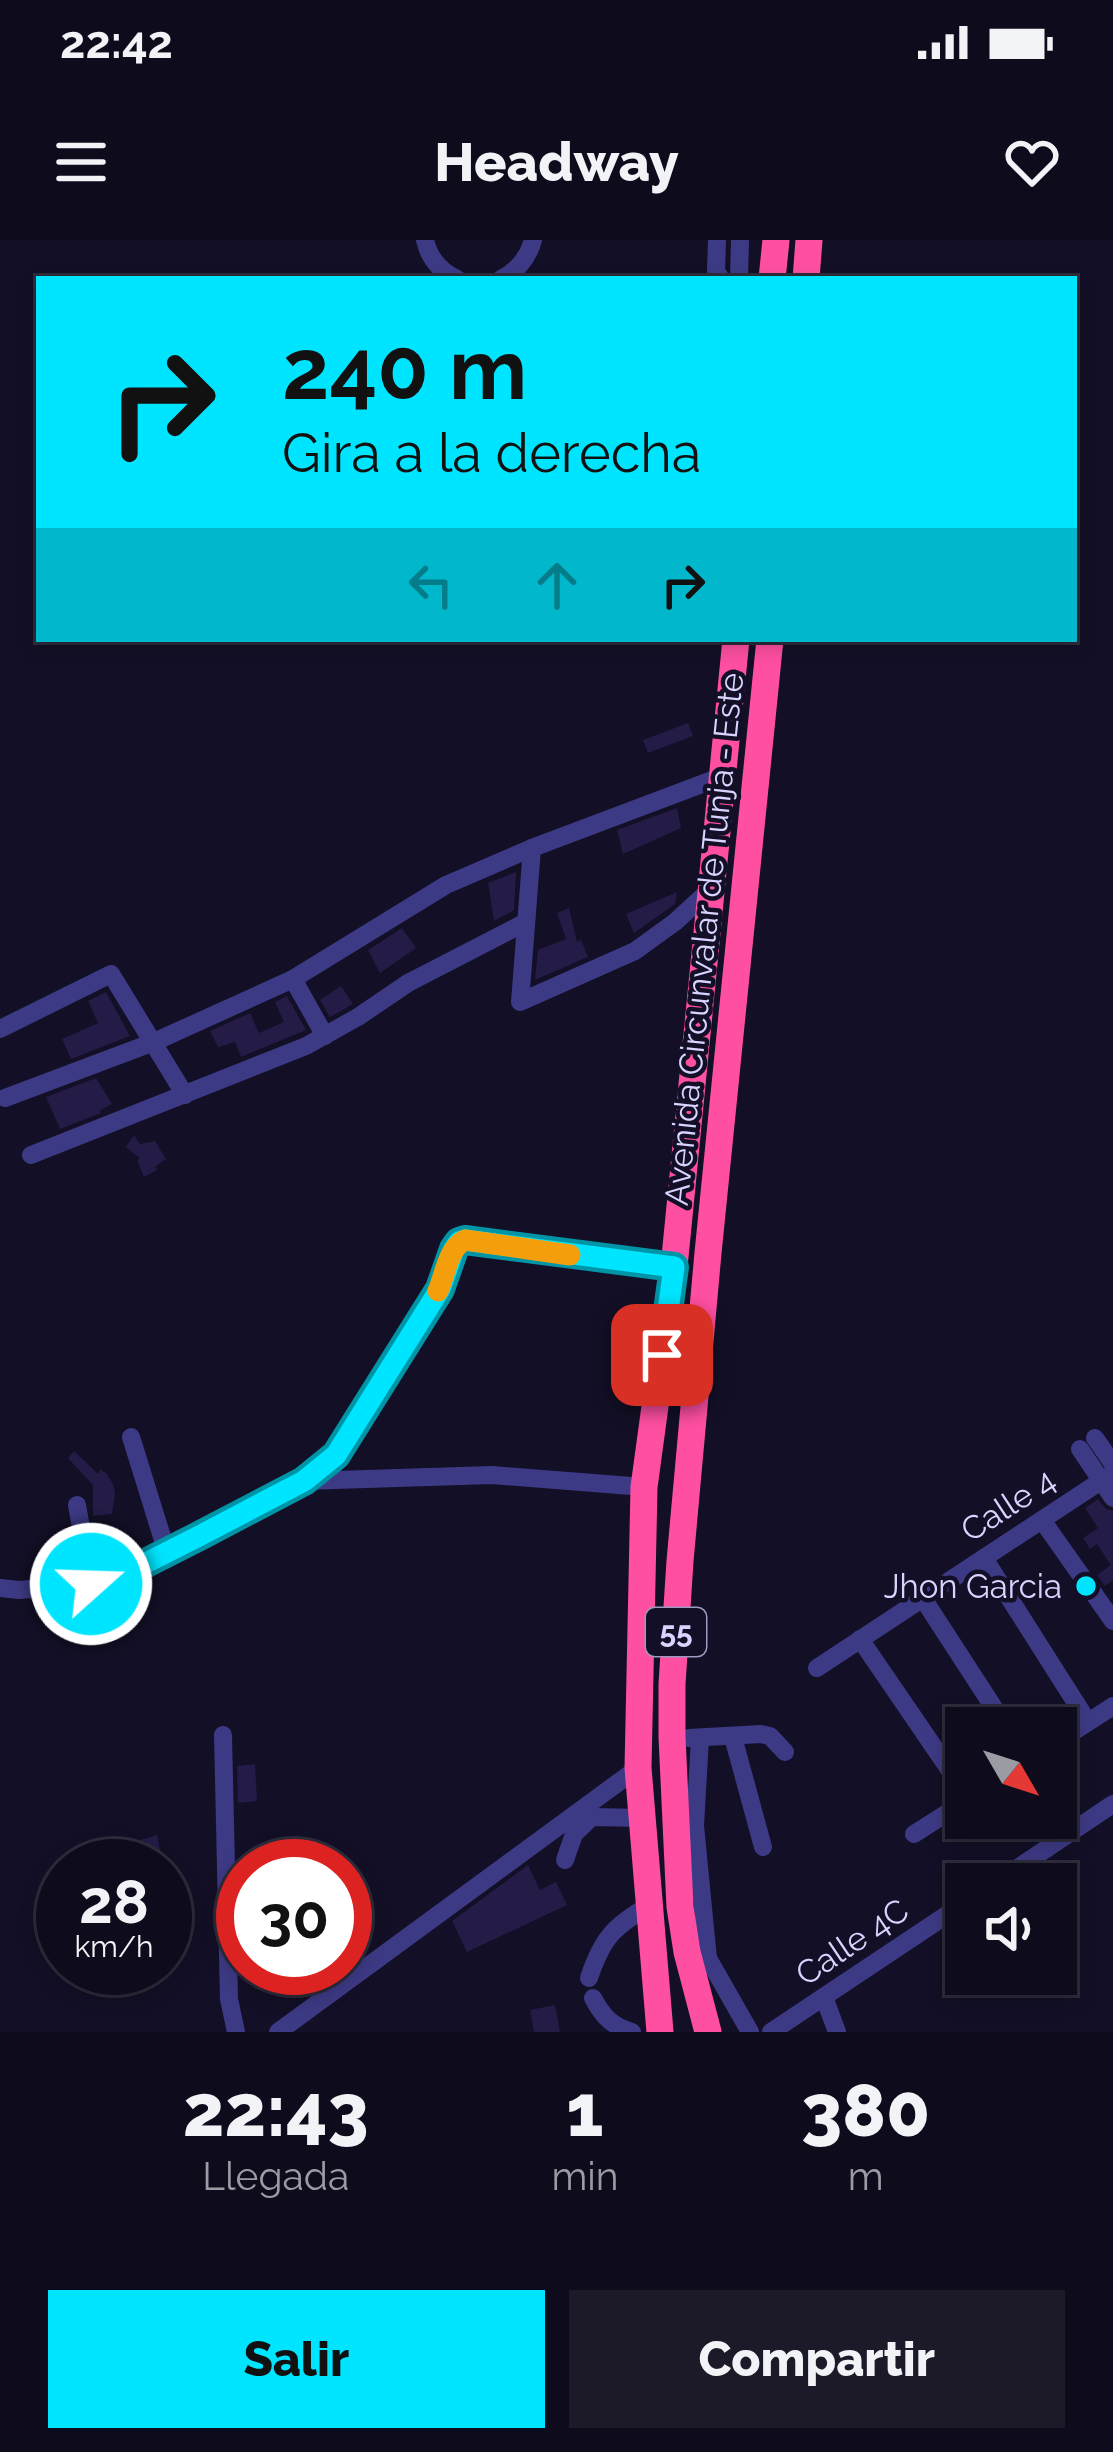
<!DOCTYPE html>
<html lang="es">
<head>
<meta charset="utf-8">
<style>
	:root { --surface:#0e0b1c; --page:#1c1929; --text:#f1f3f6; --muted:#9b9ba3; --line:#2e2b3b; --accent:#00e5ff }
	body { margin:0; font-family:Raleway,sans-serif; background:var(--page); color:var(--text); height:100vh; display:flex; flex-direction:column; font-size:45px; white-space:nowrap }
	* { box-sizing:border-box; margin:0 }
	p { font-size:39px; color:var(--muted) }
	.icon { flex:none; width:66px; height:66px; fill:none; stroke:currentColor; stroke-width:2; stroke-linecap:round; stroke-linejoin:round }
	.map { position:relative; height:1792px; overflow:hidden }
	.drawer { display:flex; flex-direction:column; background:var(--surface); flex:1 }
	.drawer>* { flex:none }
	.top-card { position:absolute; left:36px; top:36px; width:1041px; height:366px; border-radius:0px; box-shadow:0 6px 18px #0003,0 0 0 3px var(--line); background:#00e5ff; color:#111; overflow:hidden }
	.needle { width:78px; rotate:129deg }
	.controls { position:absolute; left:945px; top:1467px; display:grid; gap:24px }
	.controls a { display:grid; place-items:center; width:132px; height:132px; border-radius:0px; background:var(--surface); box-shadow:0 6px 18px #0003,0 0 0 3px var(--line); font-size:60px }
	.speed { position:absolute; left:36px; top:1599px; display:flex; gap:24px; font-size:60px; font-weight:700; text-align:center }
	.speed>* { display:grid; place-content:center; width:156px; height:156px; border-radius:50%; background:var(--surface); box-shadow:0 6px 18px #0003,0 0 0 3px var(--line); line-height:1 }
	.speed small { font-size:30px; font-weight:400 }
	.speed .limit { border:18px solid #d22; background:#fff; color:#111 }
	.pin { position:absolute; display:grid; place-items:center; width:102px; height:102px; color:#fff; margin:-51px; border-radius:24px; box-shadow:0 6px 18px #0006 }
	.me { position:absolute; width:132px; margin:-66px; rotate:70deg; stroke-linejoin:round; filter:drop-shadow(0 0 9px #0008) }
	.turn { display:flex; align-items:center; gap:42px; height:252px; padding:0 48px; font-size:54px }
	.turn .icon { width:156px; height:156px; stroke-width:2.5 }
	.turn b { display:block; font-size:84px; line-height:102px }
	.lanes { display:flex; align-items:center; height:114px; padding:0 48px; background:#0003; justify-content:center; gap:60px; direction:ltr }
	.lanes .off { opacity:.35 }
	.eta { display:flex; justify-content:space-evenly; align-items:center; height:204px; text-align:center }
	.eta b { font-size:72px; font-weight:800; line-height:84px }
	.button { display:flex; gap:24px; margin-top:auto; padding:24px 48px }
	.button a { flex:1; height:138px; border-radius:0px; background:var(--accent); color:#111; font-size:48px; font-weight:800; line-height:138px; text-align:center }
	.button a+a { background:var(--page); color:var(--text) }
	.status { display:flex; justify-content:space-between; align-items:center; height:84px; padding:0 60px; background:var(--surface); direction:ltr }
	.status svg { height:33px; fill:currentColor }
	header { display:flex; justify-content:space-between; align-items:center; height:156px; padding:0 48px; background:var(--surface); font-size:54px; font-weight:800 }
	.map>svg:first-child { display:block }
	.building { fill:#241b47 }
	.lines { fill:none; stroke-linecap:round; stroke-linejoin:round }
	.minor { stroke:#3d3a85; stroke-width:18 }
	.highway { stroke:#ff4fa3; stroke-width:27 }
	.route-casing { stroke:#0095a6; stroke-width:30 }
	.route { stroke:#00e5ff; stroke-width:21 }
	.slow { stroke:#f59e0b; stroke-width:21 }
	.poi-dot { fill:#00e5ff; stroke:#130f26; stroke-width:4.5 }
	.labels { text-anchor:middle; dominant-baseline:central; stroke-width:9; stroke-linejoin:round; paint-order:stroke }
	.shield { fill:#130f26; stroke:#9e99be; stroke-width:3 }
	.shield-label { font-size:30px; font-weight:bold; fill:#d9d4ff }
	.street-label { font-size:33px; fill:#d9d4ff; stroke:#130f26 }
	.poi-label { font-size:33px; fill:#d9d4ff; stroke:#130f26; text-anchor:end }
</style>
</head>
<body>
<div class="status"><b>22:42</b><svg viewBox="0 0 49 12"><path d="M0 12V9h3v3zM5 12V6h3v6zM10 12V3h3v9zM15 12V0h3v12zM26 1h20v11H26zM47 4h2v5h-2z"/></svg></div>
<header><svg class="icon" aria-label="menu" viewBox="0 0 24 24"><path d="M4 6h16M4 12h16M4 18h16"/></svg>Headway<svg class="icon" aria-label="heart" viewBox="0 0 24 24"><path d="M12 20l-8-8c-3-5 5-10 8-4 3-6 11-1 8 4z"/></svg></header>
<div class="map">
<svg width="1113" height="1792" viewBox="0 0 1113 1792">
	<rect width="100%" height="100%" fill="#130f26"/>
	<g class="building">
		<polygon points="688,483 693,496 648,513 643,500"/>
		<polygon points="677,568 681,588 623,614 617,590"/>
		<polygon points="516,632 514,670 494,681 488,643"/>
		<polygon points="677,652 675,664 634,693 626,674"/>
		<polygon points="569,668 577,702 581,700 588,717 535,740 538,710 566,699 557,673"/>
		<polygon points="402,688 416,708 380,733 368,710"/>
		<polygon points="341,746 353,764 330,777 320,760"/>
		<polygon points="106,752 130,796 71,819 62,799 98,783 88,761"/>
		<polygon points="287,756 306,790 241,817 235,802 218,807 210,791 250,773 259,793 284,782 275,762"/>
		<polygon points="96,838 112,864 100,870 101,873 60,889 46,857"/>
		<polygon points="134,895 140,904 155,901 166,919 155,927 157,930 144,937 137,920 140,918 126,907"/>
		<polygon points="74,1211 98,1234 100,1229 107,1234 113,1244 115,1253 112,1274 93,1276 93,1245 68,1218"/>
		<polygon points="1098,1259 1106,1269 1113,1271 1113,1340 1105,1346 1097,1335 1111,1325 1097,1304 1090,1309 1083,1298 1098,1288 1085,1268"/>
		<polygon points="255,1524 257,1561 238,1563 237,1526"/>
		<polygon points="157,1595 161,1615 126,1626 114,1626 109,1610"/>
		<polygon points="528,1625 540,1650 556,1642 567,1665 467,1712 452,1681"/>
		<polygon points="555,1765 560,1792 534,1792 530,1770"/>
	</g>
	<g class="lines">
		<g class="minor">
			<path d="M425 0C429 18 440 31 457 39"/>
			<polyline points="717,0 716,31 721,39"/>
			<path d="M501 39C517 31 528 18 533 0"/>
			<polyline points="739,39 740,0"/>
			<polyline points="532,608 520,762 635,711 675,682 711,649"/>
			<polyline points="293,739 325,796"/>
			<polyline points="0,789 111,734 185,855"/>
			<polyline points="5,858 154,802 293,739 446,645 532,608 723,536"/>
			<polyline points="31,915 306,806 358,777 408,743 526,682"/>
			<polyline points="131,1197 167,1313"/>
			<polyline points="1095,1198 1113,1224"/>
			<polyline points="1080,1209 1113,1258"/>
			<polyline points="304,1241 336,1215 440,1049 454,1009 459,1002 465,1001 674,1027"/>
			<polyline points="77,1265 91,1344"/>
			<polyline points="1042,1280 1113,1381"/>
			<polyline points="984,1318 1088,1482"/>
			<polyline points="0,1348 19,1350 91,1344 130,1331 304,1241 492,1235 644,1247"/>
			<polyline points="922,1357 1007,1488"/>
			<polyline points="860,1399 966,1554"/>
			<polyline points="817,1428 1113,1233"/>
			<polyline points="223,1495 229,1759 236,1792"/>
			<polyline points="733,1497 763,1607"/>
			<polyline points="689,1498 761,1494 770,1496 785,1512"/>
			<polyline points="700,1498 695,1586 708,1719"/>
			<polyline points="1056,1503 1113,1466"/>
			<polyline points="914,1594 966,1561"/>
			<polyline points="565,1620 574,1594 592,1577 641,1578"/>
			<polyline points="994,1644 1113,1564"/>
			<polyline points="705,1713 750,1792"/>
			<path d="M589 1738C603 1696 614 1687 651 1664"/>
			<polyline points="824,1757 837,1792"/>
			<path d="M593 1758C603 1777 612 1786 632 1792"/>
			<polyline points="278,1792 638,1528"/>
			<polyline points="771,1792 966,1662"/>
		</g>
		<g class="highway">
			<polyline points="772,39 776,0"/>
			<polyline points="806,39 809,0"/>
			<polyline points="660,1792 638,1528 644,1247 674,1027 736,399"/>
			<polyline points="708,1792 687,1712 680,1667 672,1497 672,1444 680,1321 708,1013 770,399"/>
		</g>
	</g>
	<g class="lines">
		<defs>
			<polyline id="route" points="91,1344 130,1331 201,1295 304,1241 336,1215 440,1049 454,1009 459,1002 465,1000 674,1027 662,1115"/>
		</defs>
		<use href="#route" class="route-casing"/>
		<use href="#route" class="route"/>
		<path class="slow" d="M438 1051C445 1035 448 1008 465 1000L570 1015"/>
	</g>
	<circle class="poi-dot" cx="1086" cy="1346" r="12"/>
	<g class="labels">
		<rect class="shield" x="646" y="1368" width="60" height="48" rx="9"/>
		<g class="shield-label">
			<text x="676" y="1392">55</text>
		</g>
		<g class="street-label">
			<text transform="translate(704 699) rotate(-84)">Avenida Circunvalar de Tunja - Este</text>
			<text transform="translate(1008 1265) rotate(-33)">Calle 4</text>
			<text transform="translate(852 1702) rotate(-34)">Calle 4C</text>
		</g>
		<g class="poi-label">
			<text x="1062" y="1346">Jhon Garcia</text>
		</g>
	</g>
</svg>
<div class="controls">
<a><svg class="needle" viewBox="-14 -14 28 28"><path d="M0-13l5 13h-10z" fill="#e53935"/><path d="M0 13l5-13h-10z" fill="#9b9ba3"/></svg></a>
<a><svg class="icon" aria-label="sound" viewBox="0 0 24 24"><path d="M4 9h4l5-4v14l-5-4H4zM17 9q2 3 0 6"/></svg></a>
</div>
<div class="speed"><div>28<small>km/h</small></div><div class="limit">30</div></div>
<div class="pin" style="left:662px;top:1115px;background:#d93025"><svg class="icon" aria-label="arrive" viewBox="0 0 24 24"><path d="M6 21V4h12l-3 4 3 4H6"/></svg></div>
<svg class="me" style="left:91px;top:1344px" viewBox="-20 -20 40 40"><circle r="17" fill="#00e5ff" stroke="#fff" stroke-width="3"/><path d="M0-11L8 9 0 5-8 9z" fill="#fff"/></svg>
<div class="top-card">
<div class="turn"><svg class="icon" aria-label="right" viewBox="0 0 24 24"><path d="M7 20v-9h11M14 6l5 5-5 5"/></svg><div><b>240 m</b>Gira a la derecha</div></div>
<div class="lanes"><svg class="icon off" aria-label="left" viewBox="0 0 24 24"><path d="M17 20v-9H6M10 6l-5 5 5 5"/></svg><svg class="icon off" aria-label="ahead" viewBox="0 0 24 24"><path d="M12 20V5M6 11l6-6 6 6"/></svg><svg class="icon" aria-label="right" viewBox="0 0 24 24"><path d="M7 20v-9h11M14 6l5 5-5 5"/></svg></div>
</div>
</div>
<section class="drawer">
<div class="eta">
<div><b>22:43</b><p>Llegada</p></div>
<div><b>1</b><p>min</p></div>
<div><b>380</b><p>m</p></div>
</div>
<div class="button"><a>Salir</a><a>Compartir</a></div>
</section>
</body>
</html>
